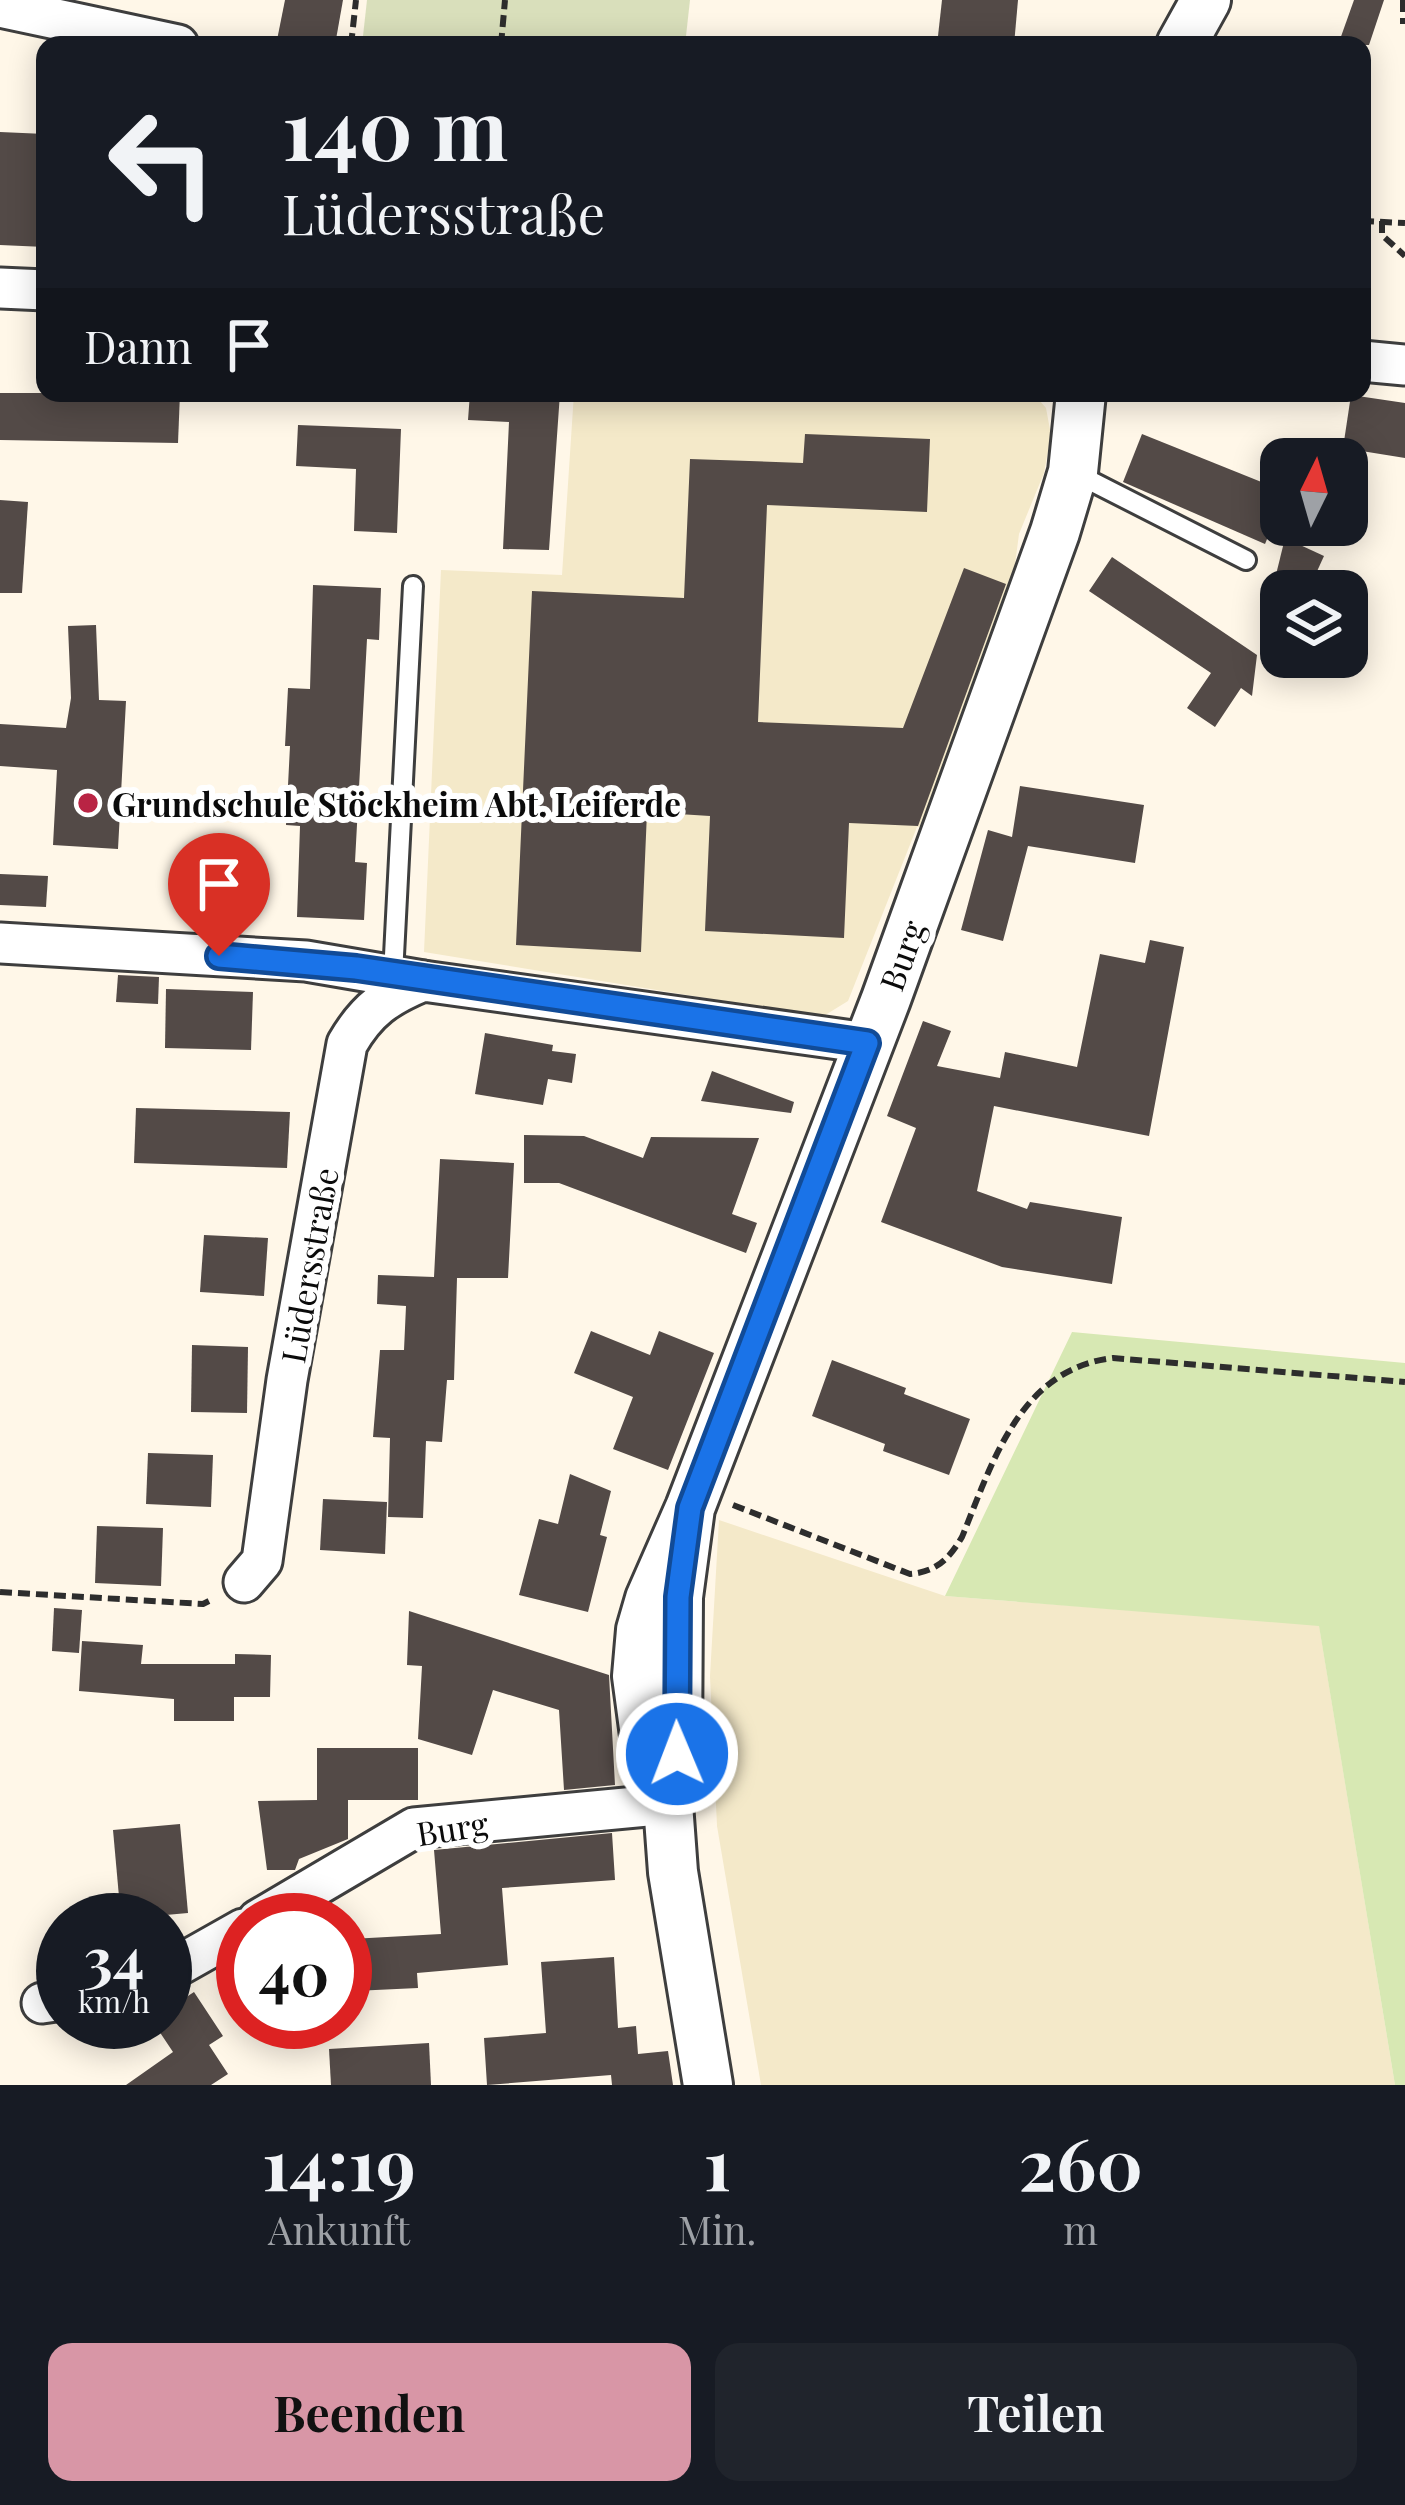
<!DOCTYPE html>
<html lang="de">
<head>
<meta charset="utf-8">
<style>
	:root { --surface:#171b24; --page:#20242c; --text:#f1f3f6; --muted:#9ea1a6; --accent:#d896a6 }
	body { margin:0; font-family:"Playfair Display",serif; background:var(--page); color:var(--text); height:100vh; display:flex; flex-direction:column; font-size:45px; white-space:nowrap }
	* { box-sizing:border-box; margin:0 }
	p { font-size:39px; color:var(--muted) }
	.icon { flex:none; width:66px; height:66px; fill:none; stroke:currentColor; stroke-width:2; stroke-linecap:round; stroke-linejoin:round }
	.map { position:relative; height:2085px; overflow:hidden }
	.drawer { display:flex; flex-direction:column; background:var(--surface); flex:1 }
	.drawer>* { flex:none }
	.guide { position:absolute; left:36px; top:36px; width:1335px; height:366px; border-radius:24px; box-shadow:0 6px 30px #0003; background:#171b24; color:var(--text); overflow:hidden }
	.needle { width:78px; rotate:5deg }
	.buttons { position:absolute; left:1260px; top:438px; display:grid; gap:24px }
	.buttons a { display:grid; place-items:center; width:108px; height:108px; border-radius:24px; background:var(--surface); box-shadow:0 6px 30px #0003; font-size:60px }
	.speed { position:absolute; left:36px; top:1893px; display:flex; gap:24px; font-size:60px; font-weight:700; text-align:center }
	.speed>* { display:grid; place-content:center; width:156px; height:156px; border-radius:50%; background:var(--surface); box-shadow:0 6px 30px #0003; line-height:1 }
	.speed small { font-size:30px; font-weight:400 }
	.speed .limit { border:18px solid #d22; background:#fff; color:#111 }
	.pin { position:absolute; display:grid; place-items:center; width:102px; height:102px; color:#fff; margin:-123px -51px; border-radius:50% 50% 50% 0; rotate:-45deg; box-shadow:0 0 12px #0007 }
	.pin .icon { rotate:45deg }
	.me { position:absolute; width:132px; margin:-66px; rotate:359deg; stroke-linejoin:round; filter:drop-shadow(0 0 9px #0008) }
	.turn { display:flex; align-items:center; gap:42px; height:252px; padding:0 48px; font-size:54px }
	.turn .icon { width:156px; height:156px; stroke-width:2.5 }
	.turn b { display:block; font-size:84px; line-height:102px }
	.then { display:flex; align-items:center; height:114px; padding:0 48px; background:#0003; gap:24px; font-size:45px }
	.eta { display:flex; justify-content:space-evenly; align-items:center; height:204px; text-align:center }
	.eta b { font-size:72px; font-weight:700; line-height:84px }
	.button { display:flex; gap:24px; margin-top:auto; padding:24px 48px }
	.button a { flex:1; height:138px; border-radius:24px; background:var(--accent); color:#111; font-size:48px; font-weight:700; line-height:138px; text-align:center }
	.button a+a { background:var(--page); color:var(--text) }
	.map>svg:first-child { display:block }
	.farmland { fill:#f4e9c9 }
	.green { fill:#d7e8b3 }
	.cemetery { fill:#d9dfbb }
	.building { fill:#534a47 }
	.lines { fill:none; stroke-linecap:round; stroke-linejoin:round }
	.service-casing { stroke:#3e3e3e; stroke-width:24 }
	.minor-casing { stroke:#3e3e3e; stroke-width:45 }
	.tertiary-casing { stroke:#3e3e3e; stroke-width:54 }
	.path { stroke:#2d2d2d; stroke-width:6; stroke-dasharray:12 6; stroke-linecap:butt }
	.service { stroke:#fff; stroke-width:18 }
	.minor { stroke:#fff; stroke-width:39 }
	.tertiary { stroke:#fff; stroke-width:48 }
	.route-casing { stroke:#114b97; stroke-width:30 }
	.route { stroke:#1a73e8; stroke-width:21 }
	.poi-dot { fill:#b92444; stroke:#fff; stroke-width:4.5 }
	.labels { text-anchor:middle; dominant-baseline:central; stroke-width:12; stroke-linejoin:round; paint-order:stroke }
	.poi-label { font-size:33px; font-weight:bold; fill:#0b0b0b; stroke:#fff; text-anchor:start }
	.street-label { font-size:33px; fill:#0b0b0b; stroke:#fff }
</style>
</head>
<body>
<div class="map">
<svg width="1405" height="2085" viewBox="0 0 1405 2085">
	<rect width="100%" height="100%" fill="#fff7e8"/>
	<g class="farmland">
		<polygon points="574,393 1033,393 1046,408 1051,435 1044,473 1019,534 1012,587 923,826 917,827 848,1001 822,1017 424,952 441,570 562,575"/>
		<polygon points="719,1520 945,1596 1319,1625 1395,2085 761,2085 717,1826 710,1676"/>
	</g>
	<polygon class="green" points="1072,1332 1405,1363 1405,2085 1395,2085 1319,1626 945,1596"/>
	<polygon class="cemetery" points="367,0 690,0 685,45 362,45"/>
	<g class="building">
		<polygon points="285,0 343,0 335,45 276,45"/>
		<polygon points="942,0 1018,0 1014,45 937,45"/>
		<polygon points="1354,0 1384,0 1369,45 1338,45"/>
		<polygon points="0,132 45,134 45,247 0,245"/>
		<polygon points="0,393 180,393 178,443 0,440"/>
		<polygon points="470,393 560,393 549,550 503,549 509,422 468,420"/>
		<polygon points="1351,395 1405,403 1405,458 1343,448"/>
		<polygon points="298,425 401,429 397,533 354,531 356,469 296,466"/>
		<polygon points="805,434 930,439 927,512 767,505 758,722 903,728 964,568 1006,584 918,826 849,823 844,938 705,931 710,816 647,812 641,952 516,945 532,591 684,598 690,459 803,463"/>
		<polygon points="1142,434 1281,490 1281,505 1265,544 1123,482"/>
		<polygon points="0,500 28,502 22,593 0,593"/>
		<polygon points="1285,538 1324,556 1308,591 1272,591"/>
		<polygon points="1112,557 1257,655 1252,696 1241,688 1215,727 1187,708 1211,673 1089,591"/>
		<polygon points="313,585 381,588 379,640 367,639 355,862 367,863 364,920 297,917 300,826 286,825 290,746 285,746 288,688 310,689"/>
		<polygon points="96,625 99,700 126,701 118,849 53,845 57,770 0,766 0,724 66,728 71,698 68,626"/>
		<polygon points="1020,786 1144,805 1135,863 1028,846 1003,941 961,930 988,830 1012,837"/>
		<polygon points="0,874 48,876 46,907 0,905"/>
		<polygon points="1150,940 1184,947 1149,1136 994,1106 977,1191 1027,1209 1030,1202 1122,1217 1112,1284 1002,1267 881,1222 916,1128 887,1116 923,1021 951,1031 937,1066 1000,1078 1005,1052 1077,1067 1100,954 1145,963"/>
		<polygon points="118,975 159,977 158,1004 116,1002"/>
		<polygon points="166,989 253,992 251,1050 165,1048"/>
		<polygon points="485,1033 553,1045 552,1051 576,1054 572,1083 548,1079 543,1105 475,1094"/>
		<polygon points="712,1071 794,1102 791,1113 701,1101"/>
		<polygon points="136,1108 290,1112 287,1168 134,1163"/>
		<polygon points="524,1135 584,1136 643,1158 651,1137 759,1138 732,1214 757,1223 746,1253 559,1183 524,1183"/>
		<polygon points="440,1159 514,1163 508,1278 457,1278 454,1380 447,1380 442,1442 426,1441 423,1518 388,1517 390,1438 373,1437 380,1350 404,1350 406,1306 377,1304 378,1275 434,1277"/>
		<polygon points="204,1235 268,1238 264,1296 200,1292"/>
		<polygon points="591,1331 650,1355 659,1331 714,1353 668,1470 613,1449 633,1397 574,1373"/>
		<polygon points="192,1345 248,1347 247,1413 191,1412"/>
		<polygon points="832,1360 906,1388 904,1394 970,1419 949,1475 883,1451 885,1444 812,1416"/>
		<polygon points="148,1453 213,1455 211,1507 146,1504"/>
		<polygon points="570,1474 611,1491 600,1535 607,1537 588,1612 519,1595 539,1519 558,1524"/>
		<polygon points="323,1499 387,1502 385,1554 320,1550"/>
		<polygon points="97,1526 163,1528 161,1586 95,1583"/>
		<polygon points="54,1608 82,1610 79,1653 52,1651"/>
		<polygon points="409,1611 609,1675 615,1785 564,1790 559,1710 493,1690 472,1755 418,1739 422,1666 407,1665"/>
		<polygon points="82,1641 143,1645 141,1664 235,1664 235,1654 271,1655 270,1697 234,1697 234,1721 174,1721 174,1699 79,1691"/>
		<polygon points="317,1748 418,1748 418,1800 348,1800 348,1839 299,1859 295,1870 267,1870 258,1801 317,1800"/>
		<polygon points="180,1824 188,1913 121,1919 113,1830"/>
		<polygon points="612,1833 615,1880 502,1888 508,1965 417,1973 418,1988 354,1991 351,1939 441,1934 434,1850"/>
		<polygon points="614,1957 618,2028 636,2026 638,2054 668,2051 673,2085 612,2085 611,2075 487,2085 484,2038 546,2033 541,1962"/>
		<polygon points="194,1992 223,2036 209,2045 228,2074 211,2085 126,2085 173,2052 153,2022 165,2022 165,2011"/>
		<polygon points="429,2043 431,2085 331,2085 329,2049"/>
	</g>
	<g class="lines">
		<defs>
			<g id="service">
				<polyline points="1077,474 1246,560"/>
				<polyline points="393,975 413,586"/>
			</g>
			<g id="minor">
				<polyline points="0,7 178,45"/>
				<polyline points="0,288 45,290"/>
				<polyline points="1362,361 1405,365"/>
				<polyline points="0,943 306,961 423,981"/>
				<path d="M244 1582 262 1561 287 1380 347 1044C367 1009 387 996 423 981L867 1043"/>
				<polyline points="258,1920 414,1828 668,1804"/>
				<polyline points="165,1973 243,1929"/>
				<polyline points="42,2003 63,2000"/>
			</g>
			<g id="tertiary">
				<polyline points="1181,45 1206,0"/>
				<polyline points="690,1508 678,1597 677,1754 668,1804 648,1758 637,1676 641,1630 650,1599 690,1508 886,999 1055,532 1073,472 1081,393"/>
				<polyline points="668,1804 673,1872 708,2085"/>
			</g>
		</defs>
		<use href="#service" class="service-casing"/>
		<use href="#minor" class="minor-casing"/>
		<use href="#tertiary" class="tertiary-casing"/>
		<g class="path">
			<polyline points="1403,0 1403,24"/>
			<polyline points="351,45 356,0"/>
			<polyline points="501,45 505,0"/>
			<polyline points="1362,221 1405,223"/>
			<polyline points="1382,221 1382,235 1405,256"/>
			<path d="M733 1505 910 1574C936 1572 949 1559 962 1537 993 1461 1020 1369 1113 1358L1405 1382"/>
			<polyline points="0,1592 203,1604 211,1600"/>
		</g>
		<use href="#service" class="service"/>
		<use href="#minor" class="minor"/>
		<use href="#tertiary" class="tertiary"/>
	</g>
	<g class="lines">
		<defs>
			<polyline id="route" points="219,956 356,968 867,1043 690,1508 678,1597 677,1754"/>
		</defs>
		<use href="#route" class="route-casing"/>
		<use href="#route" class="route"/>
	</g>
	<circle class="poi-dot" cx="88" cy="803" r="12"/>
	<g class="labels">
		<g class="poi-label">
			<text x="112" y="803">Grundschule Stöckheim Abt. Leiferde</text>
		</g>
		<g class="street-label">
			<text transform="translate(901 955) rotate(-70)">Burg</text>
			<text transform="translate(308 1265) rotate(-80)">Lüdersstraße</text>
			<text transform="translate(452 1827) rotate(-9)">Burg</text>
		</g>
	</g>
</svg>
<div class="buttons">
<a><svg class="needle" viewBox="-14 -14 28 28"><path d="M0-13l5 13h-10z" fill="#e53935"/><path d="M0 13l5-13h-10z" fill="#9ea1a6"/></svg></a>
<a><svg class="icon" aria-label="layers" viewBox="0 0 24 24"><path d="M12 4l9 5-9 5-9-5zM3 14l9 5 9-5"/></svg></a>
</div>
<div class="speed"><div>34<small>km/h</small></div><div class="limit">40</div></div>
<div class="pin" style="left:219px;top:956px;background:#d93025"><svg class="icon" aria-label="arrive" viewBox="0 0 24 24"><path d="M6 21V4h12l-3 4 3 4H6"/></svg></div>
<svg class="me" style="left:677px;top:1754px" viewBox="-20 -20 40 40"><circle r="17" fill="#1a73e8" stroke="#fff" stroke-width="3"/><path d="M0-11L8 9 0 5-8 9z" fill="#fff"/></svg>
<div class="guide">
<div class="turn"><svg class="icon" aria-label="left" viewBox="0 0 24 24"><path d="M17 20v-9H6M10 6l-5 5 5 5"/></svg><div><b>140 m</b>Lüdersstraße</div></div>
<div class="then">Dann<svg class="icon" aria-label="arrive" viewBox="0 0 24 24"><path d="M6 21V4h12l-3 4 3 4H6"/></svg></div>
</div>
</div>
<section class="drawer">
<div class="eta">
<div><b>14:19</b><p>Ankunft</p></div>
<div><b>1</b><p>Min.</p></div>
<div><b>260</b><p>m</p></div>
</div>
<div class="button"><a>Beenden</a><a>Teilen</a></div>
</section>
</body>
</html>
